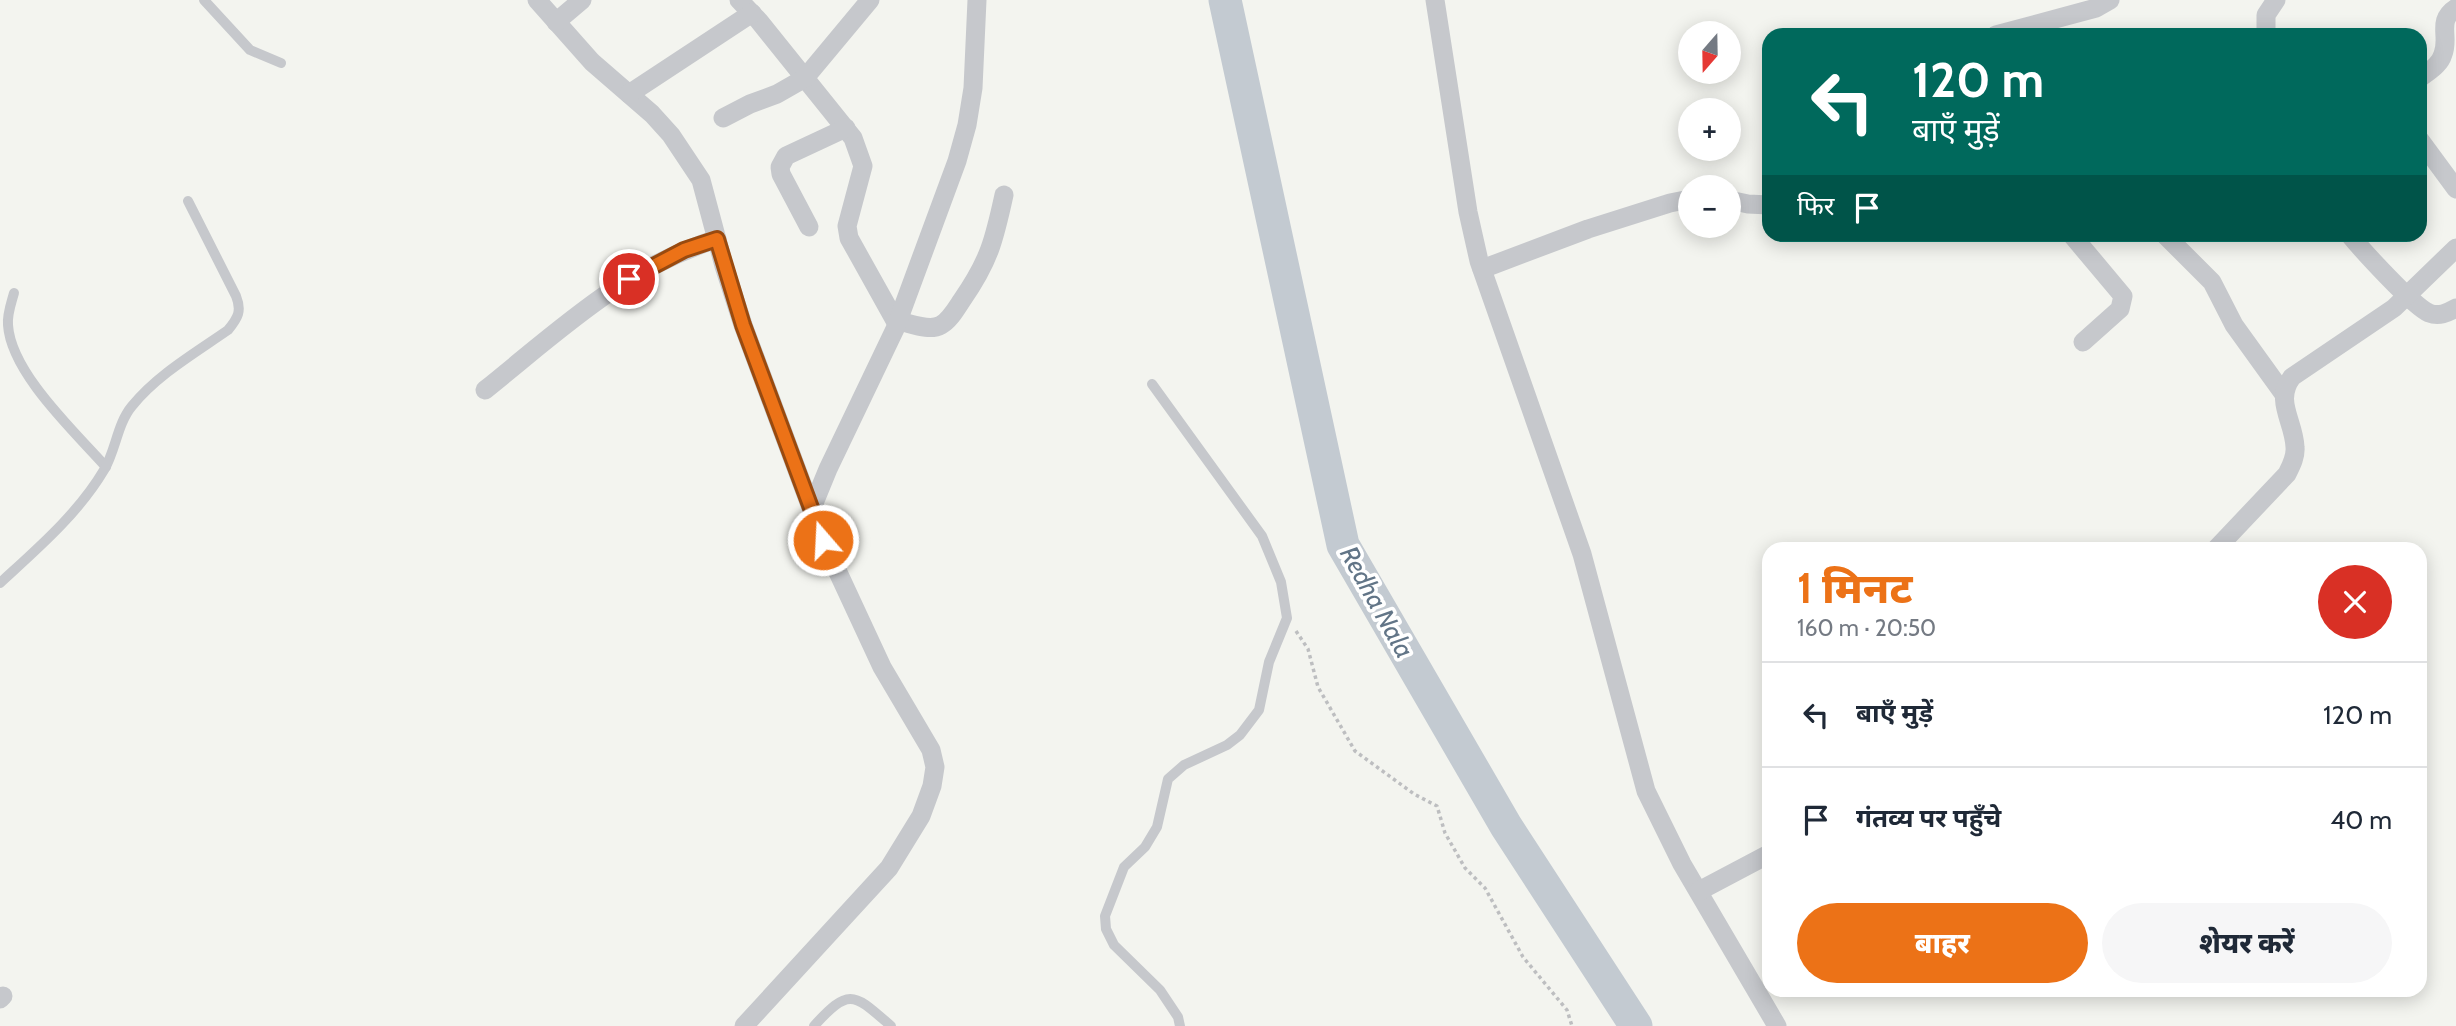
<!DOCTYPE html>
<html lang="hi">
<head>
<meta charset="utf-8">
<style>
	:root { --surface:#fff; --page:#f6f6f7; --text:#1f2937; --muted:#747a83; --line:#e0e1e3; --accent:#ec7217 }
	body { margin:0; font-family:Cabin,"Noto Sans Devanagari",sans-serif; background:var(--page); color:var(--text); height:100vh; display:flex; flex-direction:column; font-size:26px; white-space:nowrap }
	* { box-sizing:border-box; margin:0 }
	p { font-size:23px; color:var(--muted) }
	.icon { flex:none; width:38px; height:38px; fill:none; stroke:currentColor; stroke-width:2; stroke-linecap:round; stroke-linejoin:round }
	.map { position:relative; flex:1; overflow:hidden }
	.sheet { position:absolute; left:1762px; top:542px; width:665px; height:455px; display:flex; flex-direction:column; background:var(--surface); border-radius:21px; box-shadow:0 4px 18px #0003 }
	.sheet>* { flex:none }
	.guide { position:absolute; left:1762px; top:28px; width:665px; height:214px; border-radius:21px; box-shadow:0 4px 18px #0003; background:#00695c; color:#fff; overflow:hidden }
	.needle { width:46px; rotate:200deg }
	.controls { position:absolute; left:1678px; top:21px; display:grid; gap:14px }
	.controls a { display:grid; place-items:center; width:63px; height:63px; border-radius:50%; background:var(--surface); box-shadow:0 4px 18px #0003; font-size:35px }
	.pin { position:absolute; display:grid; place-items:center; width:60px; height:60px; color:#fff; margin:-30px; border:4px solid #fff; border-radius:50%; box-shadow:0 2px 7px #0007 }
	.me { position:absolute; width:77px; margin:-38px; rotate:341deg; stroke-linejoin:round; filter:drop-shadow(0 0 5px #0008) }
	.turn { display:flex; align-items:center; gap:24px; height:147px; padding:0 35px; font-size:32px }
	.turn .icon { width:91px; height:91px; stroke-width:2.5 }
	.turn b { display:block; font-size:49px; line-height:60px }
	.then { display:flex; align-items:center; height:66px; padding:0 35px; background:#0003; gap:14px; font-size:26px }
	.round { display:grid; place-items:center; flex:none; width:74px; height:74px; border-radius:37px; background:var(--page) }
	.overview { display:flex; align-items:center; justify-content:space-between; height:119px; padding:0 35px }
	h1 { font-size:42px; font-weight:800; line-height:52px; color:var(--accent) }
	.button { display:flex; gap:14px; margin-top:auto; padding:14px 35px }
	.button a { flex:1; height:80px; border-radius:42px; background:var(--accent); color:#fff; font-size:28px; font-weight:800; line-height:80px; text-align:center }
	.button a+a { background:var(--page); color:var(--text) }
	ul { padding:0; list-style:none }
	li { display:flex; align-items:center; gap:21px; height:105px; padding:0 35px; border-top:2px solid var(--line) }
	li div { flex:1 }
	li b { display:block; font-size:26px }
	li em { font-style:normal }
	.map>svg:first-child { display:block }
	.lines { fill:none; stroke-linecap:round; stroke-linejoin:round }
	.river { stroke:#c3cad1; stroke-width:33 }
	.path { stroke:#bdbec0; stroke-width:3.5; stroke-dasharray:3.5 3.5; stroke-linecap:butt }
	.lane { stroke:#c6c8cc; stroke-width:10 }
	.street { stroke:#c6c8cc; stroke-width:19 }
	.route-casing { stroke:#994a0f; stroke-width:18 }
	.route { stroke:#ec7217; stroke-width:12 }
	.labels { text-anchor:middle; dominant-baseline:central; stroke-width:7; stroke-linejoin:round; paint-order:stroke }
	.water-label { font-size:26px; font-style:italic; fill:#627587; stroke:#fff }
</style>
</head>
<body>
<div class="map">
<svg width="2456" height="1026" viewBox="0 0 2456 1026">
	<rect width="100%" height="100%" fill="#f3f4ef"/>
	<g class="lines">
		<polyline class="river" points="1225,0 1343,545 1506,826 1636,1026"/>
		<polyline class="path" points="1296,631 1308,649 1318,687 1355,751 1414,794 1437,806 1445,833 1465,868 1485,888 1523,957 1567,1010 1572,1026"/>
		<g class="lane">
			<polyline points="204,0 250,50 281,63"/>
			<path d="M14 293C11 304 7 314 8 325 11 373 75 432 106 467"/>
			<polyline points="1152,384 1262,536 1281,582 1287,618 1269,662 1259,710 1240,735 1227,745 1184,765 1168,779 1157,827 1145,847 1124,867 1105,916 1106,929 1114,945 1160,990 1178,1017 1180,1026"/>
			<path d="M0 583C37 549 78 514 104 470 116 450 117 424 132 406 157 375 195 353 228 330 238 318 242 311 236 296L188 201"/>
			<path d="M814 1026C850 986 854 994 891 1026"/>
		</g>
		<g class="street">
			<polyline points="537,0 592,62 652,114 671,135 701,180 724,266 743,325 823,540 882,667 931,750 935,767 932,786 921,816 889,868 744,1026"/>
			<polyline points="739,0 759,21 853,138 863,166 847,226 849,238 897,324"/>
			<polyline points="1435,0 1468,212 1479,261 1582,554 1646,791 1682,864 1777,1026"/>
			<polyline points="556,22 582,0"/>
			<polyline points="1996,35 2096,8 2110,0"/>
			<polyline points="2266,35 2266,15 2276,0"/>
			<path d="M2420 78C2429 71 2440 65 2443 54 2450 36 2436 21 2456 8"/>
			<polyline points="629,94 752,13"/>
			<polyline points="723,118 750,104 777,94 805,78 870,0"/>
			<polyline points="2420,140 2456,189"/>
			<polyline points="1729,200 1748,204 1769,205"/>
			<polyline points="809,227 781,174 780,167 786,156 846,128"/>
			<polyline points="2071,234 2123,296 2120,309 2083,342"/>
			<polyline points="2164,234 2212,282 2234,325 2283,393"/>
			<path d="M2349 234C2362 250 2413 306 2429 313 2439 317 2447 313 2456 308"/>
			<polyline points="1482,269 1588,229 1670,203 1690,199"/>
			<path d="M898 321C910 323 929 332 941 325 950 320 956 309 962 300 989 261 994 241 1004 195"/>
			<path d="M485 390C560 330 624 268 717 239"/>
			<polyline points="812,508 828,469 895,329 957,161 967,125 973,88 977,0"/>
			<path d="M2215 550 2287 474C2291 466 2296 457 2295 447 2294 421 2274 401 2292 377L2394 308 2456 248"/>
			<polyline points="1699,891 1769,854"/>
			<polyline points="0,999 3,996"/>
		</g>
	</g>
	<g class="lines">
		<defs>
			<polyline id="route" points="629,279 684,250 717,239 743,325 823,540"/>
		</defs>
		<use href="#route" class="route-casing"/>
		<use href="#route" class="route"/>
	</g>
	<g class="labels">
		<g class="water-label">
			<text transform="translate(1377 602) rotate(61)">Redha Nala</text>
		</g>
	</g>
</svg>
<div class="controls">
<a><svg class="needle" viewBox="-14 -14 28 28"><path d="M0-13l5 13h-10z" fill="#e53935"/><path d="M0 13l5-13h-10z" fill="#747a83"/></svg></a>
<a>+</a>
<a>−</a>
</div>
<div class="pin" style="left:629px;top:279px;background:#d93025"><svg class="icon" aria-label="arrive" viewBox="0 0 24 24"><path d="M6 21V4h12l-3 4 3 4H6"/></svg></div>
<svg class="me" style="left:823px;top:540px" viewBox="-20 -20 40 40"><circle r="17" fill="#ec7217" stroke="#fff" stroke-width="3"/><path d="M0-11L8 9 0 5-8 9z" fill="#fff"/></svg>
<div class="guide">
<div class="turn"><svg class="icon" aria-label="left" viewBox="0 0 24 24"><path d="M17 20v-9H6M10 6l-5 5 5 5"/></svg><div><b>120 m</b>बाएँ मुड़ें</div></div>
<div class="then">फिर<svg class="icon" aria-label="arrive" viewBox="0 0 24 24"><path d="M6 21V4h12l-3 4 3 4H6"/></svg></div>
</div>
<section class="sheet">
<div class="overview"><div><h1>1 मिनट</h1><p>160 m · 20:50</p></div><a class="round" style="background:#d93025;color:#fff"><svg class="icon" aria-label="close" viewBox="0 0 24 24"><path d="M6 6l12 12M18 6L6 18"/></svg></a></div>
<ul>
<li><svg class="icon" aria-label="left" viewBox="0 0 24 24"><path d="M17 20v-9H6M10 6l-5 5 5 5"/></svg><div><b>बाएँ मुड़ें</b></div><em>120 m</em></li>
<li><svg class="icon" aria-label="arrive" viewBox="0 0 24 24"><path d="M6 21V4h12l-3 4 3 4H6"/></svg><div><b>गंतव्य पर पहुँचे</b></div><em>40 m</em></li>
</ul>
<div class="button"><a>बाहर</a><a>शेयर करें</a></div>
</section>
</div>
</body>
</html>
